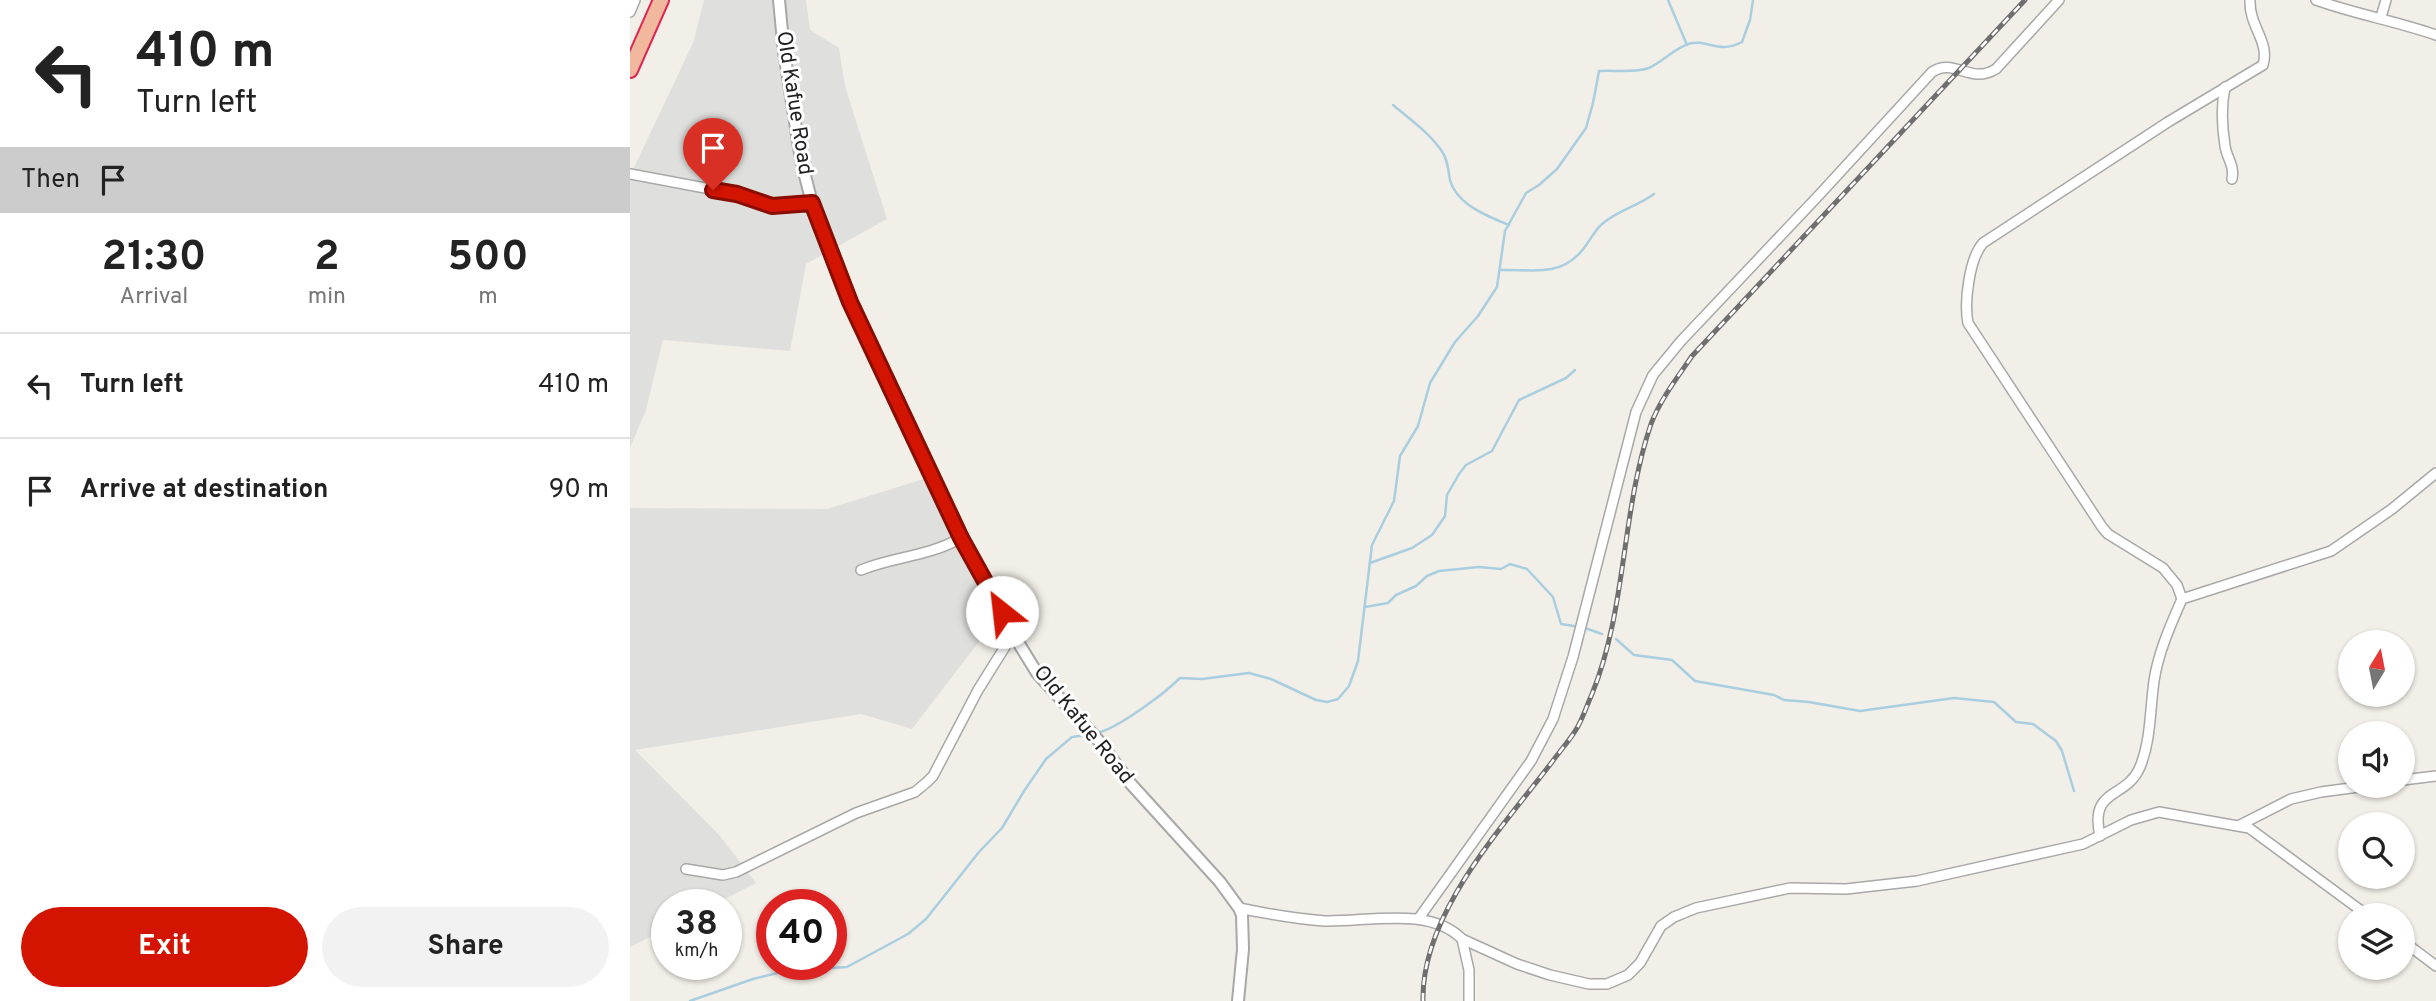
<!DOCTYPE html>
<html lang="en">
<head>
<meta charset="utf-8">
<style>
	:root { --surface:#fff; --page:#f2f2f2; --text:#222; --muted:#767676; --line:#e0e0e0; --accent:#d31400 }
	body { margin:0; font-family:Overpass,sans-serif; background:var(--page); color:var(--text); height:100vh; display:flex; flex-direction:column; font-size:26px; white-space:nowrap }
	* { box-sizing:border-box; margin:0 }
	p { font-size:23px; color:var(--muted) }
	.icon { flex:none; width:38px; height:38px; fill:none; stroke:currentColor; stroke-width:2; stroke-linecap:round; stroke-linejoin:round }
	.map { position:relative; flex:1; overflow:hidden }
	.panel { display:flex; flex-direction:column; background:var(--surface); width:630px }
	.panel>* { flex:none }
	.hud { background:#fff; color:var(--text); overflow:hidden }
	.needle { width:46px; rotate:10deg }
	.fabs { position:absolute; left:1708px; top:630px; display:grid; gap:14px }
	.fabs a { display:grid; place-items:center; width:77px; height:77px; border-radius:50%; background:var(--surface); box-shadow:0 2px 5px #0004; font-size:35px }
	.speed { position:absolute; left:21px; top:889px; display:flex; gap:14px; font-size:35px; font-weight:700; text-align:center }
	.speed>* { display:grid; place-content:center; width:91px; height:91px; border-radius:50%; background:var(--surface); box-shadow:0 2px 5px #0004; line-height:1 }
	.speed small { font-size:18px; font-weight:400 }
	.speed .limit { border:10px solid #d22; background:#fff; color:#111 }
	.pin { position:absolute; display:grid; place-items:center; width:60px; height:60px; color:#fff; margin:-72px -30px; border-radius:50% 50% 50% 0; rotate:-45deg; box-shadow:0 0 7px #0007 }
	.pin .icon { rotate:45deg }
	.me { position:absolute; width:77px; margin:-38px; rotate:331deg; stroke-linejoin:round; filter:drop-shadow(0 0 5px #0008) }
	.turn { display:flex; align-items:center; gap:24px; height:147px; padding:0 21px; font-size:32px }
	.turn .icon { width:91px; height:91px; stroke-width:2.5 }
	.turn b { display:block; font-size:49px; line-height:60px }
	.then { display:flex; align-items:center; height:66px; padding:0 21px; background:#0003; gap:14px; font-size:26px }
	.eta { display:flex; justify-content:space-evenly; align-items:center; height:119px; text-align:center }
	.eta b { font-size:42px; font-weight:700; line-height:49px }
	.cta { display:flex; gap:14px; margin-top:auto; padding:14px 21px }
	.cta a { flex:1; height:80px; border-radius:42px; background:var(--accent); color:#fff; font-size:28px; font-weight:700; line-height:80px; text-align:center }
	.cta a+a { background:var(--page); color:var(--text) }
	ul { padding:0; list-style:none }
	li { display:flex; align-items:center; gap:21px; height:105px; padding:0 21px; border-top:2px solid var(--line) }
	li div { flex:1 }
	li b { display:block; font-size:26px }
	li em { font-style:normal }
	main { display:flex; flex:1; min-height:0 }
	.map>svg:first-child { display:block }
	.residential { fill:#dfdfde }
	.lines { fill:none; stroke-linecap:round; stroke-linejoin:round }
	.stream { stroke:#a9cedf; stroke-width:2.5 }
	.minor-casing { stroke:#a8a8a8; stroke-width:12 }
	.tertiary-casing { stroke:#a8a8a8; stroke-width:14 }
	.trunk-casing { stroke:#dd2855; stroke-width:18 }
	.minor { stroke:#fff; stroke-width:9 }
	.tertiary { stroke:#fff; stroke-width:10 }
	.trunk { stroke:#f2b89e; stroke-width:14 }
	.rail-casing { stroke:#6f6f6f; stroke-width:5 }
	.rail { stroke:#fff; stroke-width:2.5; stroke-dasharray:8; stroke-linecap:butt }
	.route-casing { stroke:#890d00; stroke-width:18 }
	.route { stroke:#d31400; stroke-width:12 }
	.labels { text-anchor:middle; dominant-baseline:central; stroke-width:6; stroke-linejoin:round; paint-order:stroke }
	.street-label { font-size:21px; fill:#212121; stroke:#fff }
</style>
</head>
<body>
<main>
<section class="panel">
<div class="hud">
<div class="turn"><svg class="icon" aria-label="left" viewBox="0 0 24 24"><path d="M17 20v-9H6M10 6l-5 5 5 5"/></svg><div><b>410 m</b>Turn left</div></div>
<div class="then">Then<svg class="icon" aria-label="arrive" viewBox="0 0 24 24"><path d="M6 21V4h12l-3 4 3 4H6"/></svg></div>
</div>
<div class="eta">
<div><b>21:30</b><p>Arrival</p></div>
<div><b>2</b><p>min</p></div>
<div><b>500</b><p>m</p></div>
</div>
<ul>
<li><svg class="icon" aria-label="left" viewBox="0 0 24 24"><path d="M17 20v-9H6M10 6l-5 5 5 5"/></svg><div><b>Turn left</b></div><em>410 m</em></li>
<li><svg class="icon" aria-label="arrive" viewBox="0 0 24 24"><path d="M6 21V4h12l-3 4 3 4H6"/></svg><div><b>Arrive at destination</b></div><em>90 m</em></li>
</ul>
<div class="cta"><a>Exit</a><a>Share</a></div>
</section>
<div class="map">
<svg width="1806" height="1001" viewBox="0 0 1806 1001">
	<rect width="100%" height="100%" fill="#f2efe8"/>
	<g class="residential">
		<polygon points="74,0 176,0 180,30 209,48 215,86 257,219 176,264 160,351 33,340 16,410 0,448 0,176 63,43"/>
		<polygon points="297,478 364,622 282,729 231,714 5,750 90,836 126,883 83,905 37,905 37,928 0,947 0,508 197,509"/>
	</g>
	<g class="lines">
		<g class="stream">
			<polyline points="1038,0 1057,45"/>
			<path d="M763 105C780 119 798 132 811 150 818 159 818 170 820 180 827 205 859 217 879 225"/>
			<path d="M871 270C900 269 927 277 949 254 958 245 963 232 972 224 988 210 1008 206 1024 194"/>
			<polyline points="740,563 782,548 802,535 815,516 817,495 829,474 836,465 862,451 889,400 936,378 945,370"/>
			<polyline points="735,607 758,603 766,595 786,586 797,576 809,571 849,567 871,569 880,564 897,569 923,597 931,624 944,626"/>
			<polyline points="955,628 972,634"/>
			<polyline points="986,639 1004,655 1042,660 1065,681 1144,695 1154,700 1179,702 1230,711 1324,698 1364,702 1386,722 1403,724 1426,741 1432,751 1444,791"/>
			<path d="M466 733C486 730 535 693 550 678L572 679 619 673 641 679 686 700 697 702 708 699 719 686 728 661 742 545 764 501 770 456 788 426 800 383 825 342 848 316 867 287 875 231 896 193 909 185 927 169 956 128 963 103 969 71C983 70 1006 73 1019 68 1032 62 1044 49 1058 44 1077 38 1088 55 1112 42L1120 20 1123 0"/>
			<polyline points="60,1001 123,979 156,971 217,967 278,934 296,919 349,852 372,828 394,791 416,759 442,737 456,735"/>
		</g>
		<defs>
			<g id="minor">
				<path d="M1686 0C1725 14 1766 21 1806 35"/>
				<polyline points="0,12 5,0"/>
				<polyline points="1751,17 1756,0"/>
				<path d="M1595 87C1591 106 1592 127 1595 146 1597 159 1605 166 1602 179"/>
				<polyline points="0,174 107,194 142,206 182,203"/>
				<path d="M231 570C266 556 297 557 331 538"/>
				<path d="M1552 599 1547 585 1533 568 1478 534 1472 527 1338 323C1334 303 1339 259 1353 243L1538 122 1633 65C1640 41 1619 27 1620 0"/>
				<polyline points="1773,780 1806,776"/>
				<polyline points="1610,825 1661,799 1691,792 1736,786"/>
				<path d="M1470 836C1459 787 1496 800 1510 767 1521 740 1520 709 1524 681 1528 653 1541 624 1552 599L1701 551 1762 509 1806 473"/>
				<polyline points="56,869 93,875 106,872 226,813 285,792 297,782 303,776 348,690 383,634"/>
				<path d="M609 908C638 914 666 919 695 921 738 922 799 906 832 939L839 970V1001"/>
				<path d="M789 918 901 761 923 719 943 657 1006 412 1023 375 1051 341 1190 194 1302 72C1324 57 1340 85 1366 69L1429 0"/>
				<polyline points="832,939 887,964 920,975 959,984 977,984 998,975 1010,963 1031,926 1044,917 1066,908 1160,888 1216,889 1287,881 1453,844 1501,820 1529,812 1619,828 1737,915"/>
				<polyline points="1773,941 1806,966"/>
			</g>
			<polyline id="tertiary" points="149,0 154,52 171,160 182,203 220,302 331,538 383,634 407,673 468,740 501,784 590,882 609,908 612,915 613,949 608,1001"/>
			<polyline id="trunk" points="0,70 31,0"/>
		</defs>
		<use href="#minor" class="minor-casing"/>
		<use href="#tertiary" class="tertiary-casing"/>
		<use href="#trunk" class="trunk-casing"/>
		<use href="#minor" class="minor"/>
		<use href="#tertiary" class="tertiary"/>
		<use href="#trunk" class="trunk"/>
		<defs>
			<path id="rail" d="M793 1001C791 914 872 828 922 762 930 751 940 740 947 728 953 718 957 705 962 694 997 608 991 512 1021 424 1030 400 1047 378 1062 356L1395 0"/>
		</defs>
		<use href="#rail" class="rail-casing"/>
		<use href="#rail" class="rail"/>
	</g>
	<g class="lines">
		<defs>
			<polyline id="route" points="83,190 107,194 142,206 182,203 220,302 331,538 372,612"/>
		</defs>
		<use href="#route" class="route-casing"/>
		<use href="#route" class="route"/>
	</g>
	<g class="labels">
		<g class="street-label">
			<text transform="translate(164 103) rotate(81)">Old Kafue Road</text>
			<text transform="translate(453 725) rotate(51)">Old Kafue Road</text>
		</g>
	</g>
</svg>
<div class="fabs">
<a><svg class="needle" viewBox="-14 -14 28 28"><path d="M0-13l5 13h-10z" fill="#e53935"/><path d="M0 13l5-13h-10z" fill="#767676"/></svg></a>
<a><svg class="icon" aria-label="sound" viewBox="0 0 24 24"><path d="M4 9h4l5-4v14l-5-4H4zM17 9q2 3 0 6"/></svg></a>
<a><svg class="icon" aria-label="search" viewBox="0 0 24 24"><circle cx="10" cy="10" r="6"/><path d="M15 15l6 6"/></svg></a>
<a><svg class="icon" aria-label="layers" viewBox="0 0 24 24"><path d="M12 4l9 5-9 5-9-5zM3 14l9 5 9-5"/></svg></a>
</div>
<div class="speed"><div>38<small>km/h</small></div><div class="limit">40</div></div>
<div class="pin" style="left:83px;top:190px;background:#d93025"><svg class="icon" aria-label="arrive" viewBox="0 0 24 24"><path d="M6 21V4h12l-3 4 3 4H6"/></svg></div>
<svg class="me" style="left:372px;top:612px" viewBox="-20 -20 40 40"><circle r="19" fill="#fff"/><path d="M0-13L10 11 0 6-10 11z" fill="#d31400"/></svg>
</div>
</main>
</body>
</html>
